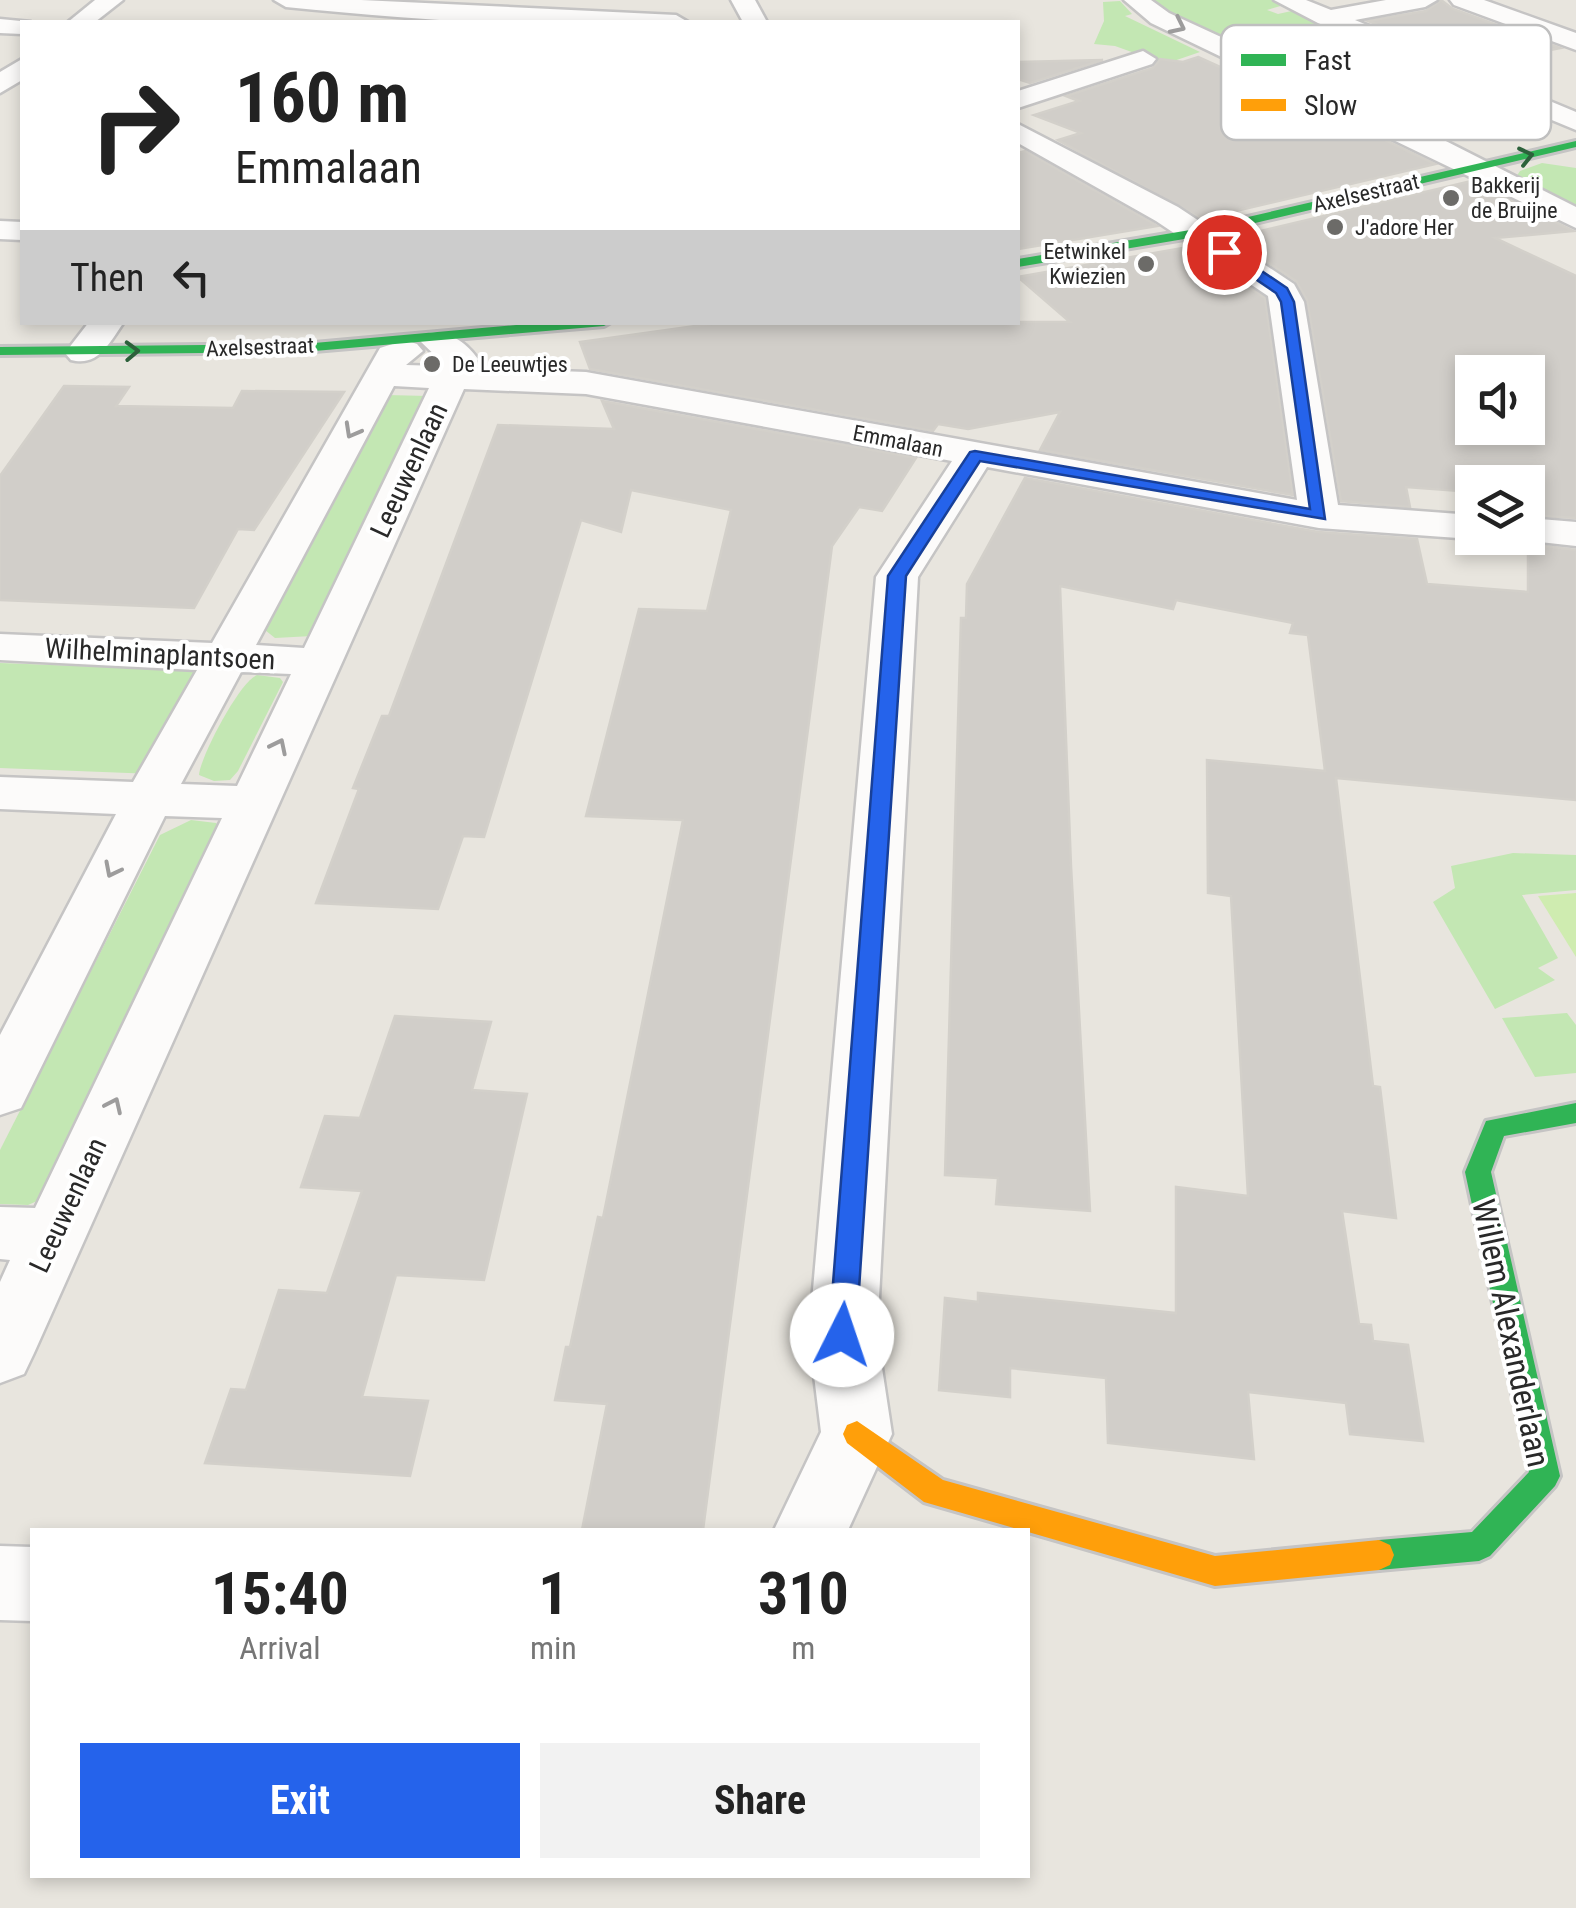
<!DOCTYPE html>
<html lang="en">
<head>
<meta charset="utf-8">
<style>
	:root { --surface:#fff; --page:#f2f2f2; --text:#222; --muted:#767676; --accent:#2563eb }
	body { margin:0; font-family:"Roboto Condensed",sans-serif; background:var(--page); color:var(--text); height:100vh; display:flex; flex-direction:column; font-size:38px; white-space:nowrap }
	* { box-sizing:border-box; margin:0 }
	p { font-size:32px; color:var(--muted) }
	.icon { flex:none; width:55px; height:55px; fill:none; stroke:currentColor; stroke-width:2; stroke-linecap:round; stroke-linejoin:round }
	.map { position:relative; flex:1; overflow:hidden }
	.drawer { position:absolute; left:30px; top:1528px; width:1000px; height:350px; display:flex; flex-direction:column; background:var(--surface); border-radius:0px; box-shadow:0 5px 15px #0003 }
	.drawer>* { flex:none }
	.hud { position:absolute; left:20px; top:20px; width:1000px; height:305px; border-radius:0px; box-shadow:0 5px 15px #0003; background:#fff; color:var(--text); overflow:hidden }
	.controls { position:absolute; left:1455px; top:355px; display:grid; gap:20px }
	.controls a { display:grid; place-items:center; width:90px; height:90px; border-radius:0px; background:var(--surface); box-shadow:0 5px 15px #0003; font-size:50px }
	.pin { position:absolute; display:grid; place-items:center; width:85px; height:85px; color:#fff; margin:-42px; border:5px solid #fff; border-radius:50%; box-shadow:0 2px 10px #0007 }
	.me { position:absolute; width:110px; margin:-55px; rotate:4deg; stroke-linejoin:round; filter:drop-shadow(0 0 8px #0008) }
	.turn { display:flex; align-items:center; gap:35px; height:210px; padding:0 50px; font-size:45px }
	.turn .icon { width:130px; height:130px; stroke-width:2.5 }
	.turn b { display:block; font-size:70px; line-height:85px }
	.then { display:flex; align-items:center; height:95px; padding:0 50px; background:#0003; gap:20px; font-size:38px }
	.eta { display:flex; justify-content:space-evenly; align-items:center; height:170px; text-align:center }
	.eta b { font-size:60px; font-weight:700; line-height:70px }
	.primary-button { display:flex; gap:20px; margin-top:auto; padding:20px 50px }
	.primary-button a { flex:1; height:115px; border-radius:0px; background:var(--accent); color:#fff; font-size:40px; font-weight:700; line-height:115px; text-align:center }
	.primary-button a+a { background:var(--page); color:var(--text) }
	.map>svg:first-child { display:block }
	.green { fill:#c3e7b3 }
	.pitch { fill:#cfecb0 }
	.building { fill:#d1cec9; stroke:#d3d0ca; stroke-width:2.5; fill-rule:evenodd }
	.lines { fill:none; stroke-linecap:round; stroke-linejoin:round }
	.street-casing { stroke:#c5c4c4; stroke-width:5 }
	.fast-casing { stroke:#c5c4c4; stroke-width:6 }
	.slow-casing { stroke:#c5c4c4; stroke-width:6 }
	.street { fill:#fcfbfa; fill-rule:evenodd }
	.fast { fill:#30b455; fill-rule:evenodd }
	.slow { fill:#ff9f0a; fill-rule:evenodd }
	.oneway { stroke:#9d9c9c }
	.oneway2 { stroke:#2c613b }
	.route { fill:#2563eb; stroke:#184099; stroke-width:2.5 }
	.poi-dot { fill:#6c6b68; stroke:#fff; stroke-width:4 }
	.labels { text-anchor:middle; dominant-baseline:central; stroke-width:8; stroke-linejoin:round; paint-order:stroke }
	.far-poi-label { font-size:22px; fill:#292929; stroke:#fff; text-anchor:start }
	.far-street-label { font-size:22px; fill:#292929; stroke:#fff }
	.street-label { font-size:28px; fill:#292929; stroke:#fff }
	.near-street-label { font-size:32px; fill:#292929; stroke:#fff }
	.key { fill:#fff; stroke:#bfbfbf; stroke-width:2.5 }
	.key-label { font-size:28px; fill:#292929 }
</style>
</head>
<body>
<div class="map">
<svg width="1576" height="1908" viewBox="0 0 1576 1908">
	<rect width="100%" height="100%" fill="#e8e5de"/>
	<g class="green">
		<polygon points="1147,0 1271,0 1284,5 1267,10 1278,14 1296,10 1415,61 1394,60 1465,91 1497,94 1549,116 1438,141 1428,133 1443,131 1417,119 1382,115 1183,24"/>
		<polygon points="1120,1 1132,14 1125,16 1200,52 1165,64 1115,46 1094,44 1104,21 1103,2"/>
		<polygon points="1542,163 1576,168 1576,211 1516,177 1520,171"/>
		<polygon points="387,395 428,396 312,636 275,638 265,630"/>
		<polygon points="0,663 207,671 154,774 0,768"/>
		<path d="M257 675 280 678 283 682 238 771 230 780 214 781 199 775C200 757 240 681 257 675Z"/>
		<polygon points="191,820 216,823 221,828 44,1198 28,1205 0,1204 0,1150 160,835"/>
		<polygon points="1513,853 1576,855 1576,890 1522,895 1558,958 1538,968 1555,980 1495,1009 1433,902 1455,888 1451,866"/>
		<polygon points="1567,1013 1576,1025 1576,1073 1535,1077 1502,1018"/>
	</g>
	<polygon class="pitch" points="1576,893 1576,957 1538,896"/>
	<g class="building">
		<polygon points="1441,0 1453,9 1560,48 1476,64 1368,21 1426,11"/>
		<polygon points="1198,57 1289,98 1295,97 1435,164 1202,219 1058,140 1081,133 1034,115 1079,101 1066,96 1153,68 1160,59 1183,62"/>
		<polygon points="1103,60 1030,83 1018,79 1018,62"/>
		<polygon points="1025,151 1154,224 1157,226 1018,249 1018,153"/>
		<path d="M1471 181 1573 231 1495 238 1576 276V518L1528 515V482H1472V492L1406 487 1410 507 1341 501 1307 300 1296 281 1231 238ZM1472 372H1528V428H1472Z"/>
		<polygon points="1188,247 1265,298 1293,495 1040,450 1060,412 968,429 938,424 933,431 590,369 580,342 724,322 1070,322 1018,277"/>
		<polygon points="64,386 129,387 116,406 233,408 242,391 344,392 254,530 238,529 194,608 0,600 0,476"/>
		<polygon points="602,401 916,458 882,511 859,507 832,546 703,1530 582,1530 607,1404 555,1400 566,1347 570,1347 598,1217 603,1218 683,820 586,816 639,609 707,611 731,510 631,490 621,532 581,520 484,837 463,836 438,909 316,903 359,789 353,788 382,716 389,716 498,425 614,429"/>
		<polygon points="1025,478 1318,532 1417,539 1427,584 1528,592 1528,544 1576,550 1576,800 1336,778 1373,1086 1380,1087 1396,1218 1342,1211 1359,1324 1371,1325 1373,1341 1408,1345 1423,1441 1350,1434 1346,1403 1248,1392 1254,1459 1108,1443 1106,1378 1010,1368 1010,1397 939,1390 945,1298 978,1302 978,1293 1176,1313 1176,1187 1248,1196 1231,896 1208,893 1207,760 1325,771 1308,635 1290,633 1293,623 1176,600 1173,609 1060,586 1071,866 1090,1211 996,1204 998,1178 945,1175 961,618 966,618 967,584"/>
		<polygon points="395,1016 491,1022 472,1090 527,1094 484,1280 396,1275 362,1397 428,1401 410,1476 205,1463 231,1389 246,1390 279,1290 327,1293 362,1191 301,1187 325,1116 360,1118"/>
	</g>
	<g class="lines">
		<defs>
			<g id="street">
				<polygon points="95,0 123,0 95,22 68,22"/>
				<path d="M274 0H361L676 15 688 22C556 31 418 20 286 7Z"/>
				<polygon points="731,0 755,0 767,22 743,22"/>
				<polygon points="1124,0 1151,0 1169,13 1432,134 1576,207 1576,228 1151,23"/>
				<polygon points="1274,0 1306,0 1331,10 1386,0 1437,0 1425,7 1355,20 1576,112 1576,130 1318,23"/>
				<polygon points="1450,0 1484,0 1576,33 1576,50 1454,5"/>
				<polygon points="0,19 31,22 22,22 22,34 0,33"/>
				<polygon points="1143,51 1156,59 1152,64 1018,108 1018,91"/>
				<polygon points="22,59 22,80 0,93 0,72"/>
				<path d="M1018 124 1178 207 1294 284 1304 302 1338 505 1472 515V538H1479L1472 539 1319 528 987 467 918 577 877 1335 892 1434 848 1530H774L821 1432 809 1335 876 577 952 461 586 394 464 389 34 1353 24 1374 0 1383V1282L10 1260 0 1259V1207L35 1208 222 818 165 816 21 1108 0 1115V1035L116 814 0 809V777L133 782 197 670 0 660V634L212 643 380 348 405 340 417 344 423 351 406 365 439 366 441 361 420 341 425 334C446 328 465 341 478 359L474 368 586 372 1297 500 1268 296 1156 221 1018 143ZM394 386 429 388 304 648 256 645ZM241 672 291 674 237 786 181 784Z"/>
				<polygon points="0,221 22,222 22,240 0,239"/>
				<path d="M89 322H124C109 343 99 367 71 360L65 353Z"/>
				<polygon points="1528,518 1576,522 1576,546 1513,539 1528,538"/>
				<polygon points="0,1546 32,1547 32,1621 0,1620"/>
			</g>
			<g id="fast">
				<polygon points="1576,141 1576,147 1196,237 1018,267 1018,259 1196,229"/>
				<polygon points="549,322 611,322 604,326 303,352 0,355 0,347 303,344"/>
				<polygon points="1576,1103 1576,1123 1504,1136 1491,1172 1560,1476 1555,1486 1490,1556 1479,1561 1379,1570 1368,1565 1364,1555 1368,1545 1379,1540 1472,1532 1529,1472 1465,1172 1486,1121"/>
			</g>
			<polygon id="slow" points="857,1421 943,1480 1215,1556 1379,1540 1390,1545 1394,1555 1390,1565 1379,1570 1215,1586 924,1502 847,1443 843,1434 847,1425"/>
		</defs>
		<use href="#street" class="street-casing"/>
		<use href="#fast" class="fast-casing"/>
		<use href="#slow" class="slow-casing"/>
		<use href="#street" class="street"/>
		<use href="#fast" class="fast"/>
		<use href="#slow" class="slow"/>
	</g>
	<defs><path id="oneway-chevron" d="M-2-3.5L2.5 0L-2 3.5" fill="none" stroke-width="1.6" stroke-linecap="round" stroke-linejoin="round" transform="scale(2.5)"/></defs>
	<g class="oneway">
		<use href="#oneway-chevron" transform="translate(1178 26) rotate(26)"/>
		<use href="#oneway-chevron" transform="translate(352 431) rotate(119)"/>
		<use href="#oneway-chevron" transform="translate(279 746) rotate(-64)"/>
		<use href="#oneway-chevron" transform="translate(112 870) rotate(117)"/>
		<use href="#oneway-chevron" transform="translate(114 1105) rotate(-65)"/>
	</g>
	<g class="oneway2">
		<use href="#oneway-chevron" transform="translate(1526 156) rotate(-13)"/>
		<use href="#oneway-chevron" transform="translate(132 351) rotate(-2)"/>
	</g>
	<polygon class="route" points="1220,249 1229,249 1287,288 1294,302 1325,519 980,461 906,576 856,1335 852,1344 842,1347 833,1344 829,1335 888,576 970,452 975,451 1310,509 1281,302 1276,293 1220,255"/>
	<g class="poi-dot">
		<circle cx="1451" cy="198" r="10"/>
		<circle cx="1335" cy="227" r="10"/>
		<circle cx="1146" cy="264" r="10"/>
		<circle cx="432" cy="364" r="10"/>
	</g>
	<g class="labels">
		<g class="far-poi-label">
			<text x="1471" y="185">Bakkerij<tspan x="1471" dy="25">de Bruijne</tspan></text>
			<text x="1355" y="227">J'adore Her</text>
			<text x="1126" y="251" text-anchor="end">Eetwinkel<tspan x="1126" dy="25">Kwiezien</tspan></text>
			<text x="452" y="364">De Leeuwtjes</text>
		</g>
		<g class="far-street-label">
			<text transform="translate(1366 193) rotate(-13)">Axelsestraat</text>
			<text transform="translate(260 347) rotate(-2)">Axelsestraat</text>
			<text transform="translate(898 441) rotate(11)">Emmalaan</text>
		</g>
		<g class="street-label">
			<text transform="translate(409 470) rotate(-65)">Leeuwenlaan</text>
			<text transform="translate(160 654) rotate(3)">Wilhelminaplantsoen</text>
			<text transform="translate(68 1205) rotate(-65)">Leeuwenlaan</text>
		</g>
		<g class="near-street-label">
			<text transform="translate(1511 1333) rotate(78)">Willem Alexanderlaan</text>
		</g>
	</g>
	<rect x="1221" y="25" width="330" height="115" rx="15" class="key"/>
	<rect x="1241" y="54" width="45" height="12" fill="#30b455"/>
	<rect x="1241" y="99" width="45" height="12" fill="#ff9f0a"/>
	<g class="key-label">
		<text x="1304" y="70">Fast</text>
		<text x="1304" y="115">Slow</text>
	</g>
</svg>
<div class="controls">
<a><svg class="icon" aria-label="sound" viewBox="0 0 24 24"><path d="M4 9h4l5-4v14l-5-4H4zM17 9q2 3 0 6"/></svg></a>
<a><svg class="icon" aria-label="layers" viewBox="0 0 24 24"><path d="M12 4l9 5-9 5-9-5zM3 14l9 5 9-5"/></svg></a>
</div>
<div class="pin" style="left:1224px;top:252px;background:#d93025"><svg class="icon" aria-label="arrive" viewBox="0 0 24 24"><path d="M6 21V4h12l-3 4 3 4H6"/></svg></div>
<svg class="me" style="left:842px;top:1335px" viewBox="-20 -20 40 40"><circle r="19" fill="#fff"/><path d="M0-13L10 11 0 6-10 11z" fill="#2563eb"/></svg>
<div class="hud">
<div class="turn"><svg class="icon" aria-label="right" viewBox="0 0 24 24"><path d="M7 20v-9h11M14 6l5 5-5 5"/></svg><div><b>160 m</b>Emmalaan</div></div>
<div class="then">Then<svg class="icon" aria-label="left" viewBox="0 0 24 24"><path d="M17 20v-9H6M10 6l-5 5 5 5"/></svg></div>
</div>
<section class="drawer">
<div class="eta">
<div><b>15:40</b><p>Arrival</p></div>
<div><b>1</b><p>min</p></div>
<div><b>310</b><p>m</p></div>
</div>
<div class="primary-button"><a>Exit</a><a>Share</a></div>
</section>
</div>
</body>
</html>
